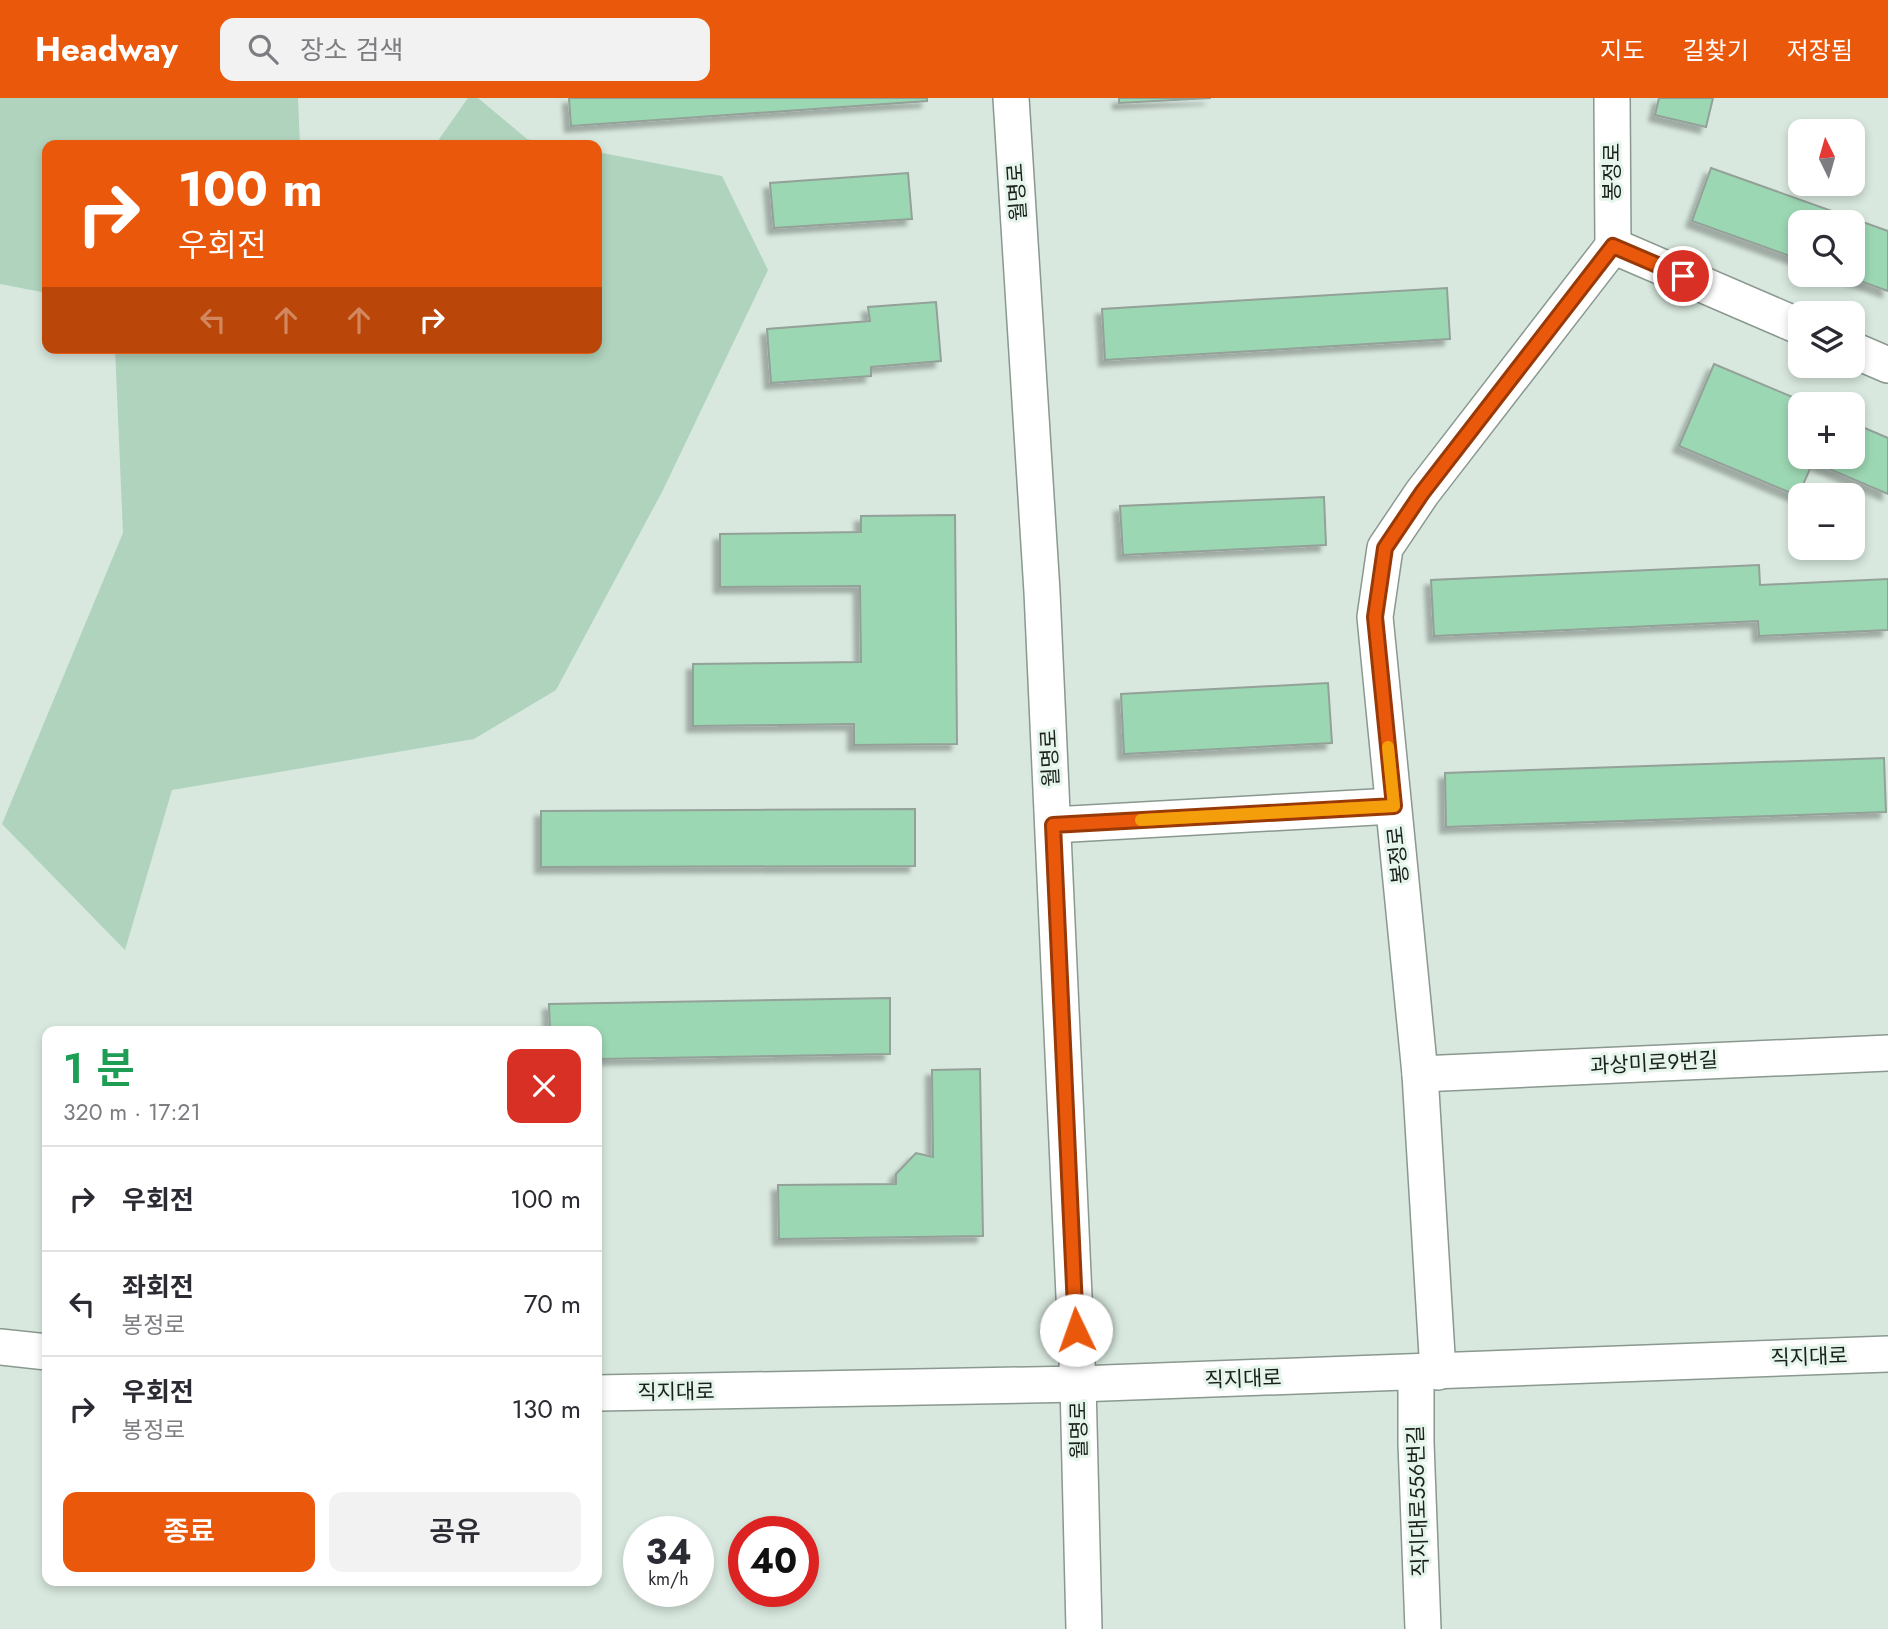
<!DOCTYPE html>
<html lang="ko">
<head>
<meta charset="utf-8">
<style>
	:root { --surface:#fff; --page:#f2f2f3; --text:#2b2b33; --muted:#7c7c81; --line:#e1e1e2; --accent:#ea580c }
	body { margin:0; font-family:Jost,"Noto Sans KR",sans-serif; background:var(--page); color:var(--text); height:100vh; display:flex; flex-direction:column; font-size:26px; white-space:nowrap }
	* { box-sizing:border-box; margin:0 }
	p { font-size:23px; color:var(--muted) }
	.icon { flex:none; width:38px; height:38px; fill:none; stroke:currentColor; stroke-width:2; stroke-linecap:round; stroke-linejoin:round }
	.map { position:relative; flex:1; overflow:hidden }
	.sheet { position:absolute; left:42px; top:928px; width:560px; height:560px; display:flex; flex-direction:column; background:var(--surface); border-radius:14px; box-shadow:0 4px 10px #0003 }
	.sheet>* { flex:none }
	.banner { position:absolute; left:42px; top:42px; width:560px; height:214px; border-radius:14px; box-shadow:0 4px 10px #0003; background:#ea580c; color:#fff; overflow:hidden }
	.needle { width:46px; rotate:355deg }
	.fabs { position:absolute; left:1788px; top:21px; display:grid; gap:14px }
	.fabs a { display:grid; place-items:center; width:77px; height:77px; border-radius:14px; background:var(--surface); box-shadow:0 4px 10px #0003; font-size:35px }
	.speed { position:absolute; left:623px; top:1418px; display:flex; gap:14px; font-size:35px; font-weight:700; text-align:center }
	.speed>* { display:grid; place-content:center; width:91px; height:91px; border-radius:50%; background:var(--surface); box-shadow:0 4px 10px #0003; line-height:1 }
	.speed small { font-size:18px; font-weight:400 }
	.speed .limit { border:10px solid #d22; background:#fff; color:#111 }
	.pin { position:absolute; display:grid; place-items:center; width:60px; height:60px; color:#fff; margin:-30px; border:4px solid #fff; border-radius:50%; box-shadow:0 2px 7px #0007 }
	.me { position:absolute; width:77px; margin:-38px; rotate:357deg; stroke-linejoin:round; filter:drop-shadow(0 0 5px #0008) }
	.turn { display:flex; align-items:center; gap:24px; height:147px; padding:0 21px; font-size:32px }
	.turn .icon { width:91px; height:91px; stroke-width:2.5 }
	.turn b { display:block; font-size:49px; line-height:60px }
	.lanes { display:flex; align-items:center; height:66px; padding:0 21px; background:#0003; justify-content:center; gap:35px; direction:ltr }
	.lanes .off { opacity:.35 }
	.round { display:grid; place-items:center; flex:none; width:74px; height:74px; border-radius:14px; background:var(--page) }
	.head { display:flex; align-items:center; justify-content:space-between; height:119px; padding:0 21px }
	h1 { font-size:42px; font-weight:600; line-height:52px; color:#1e9e55 }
	.primary-button { display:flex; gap:14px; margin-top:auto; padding:14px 21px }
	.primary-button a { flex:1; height:80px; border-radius:14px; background:var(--accent); color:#fff; font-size:28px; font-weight:600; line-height:80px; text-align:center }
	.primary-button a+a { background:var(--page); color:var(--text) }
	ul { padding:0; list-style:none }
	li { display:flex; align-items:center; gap:21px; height:105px; padding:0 21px; border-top:2px solid var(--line) }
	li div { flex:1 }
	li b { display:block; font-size:26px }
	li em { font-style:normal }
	header { display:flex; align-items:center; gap:42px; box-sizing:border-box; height:98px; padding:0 35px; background:var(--accent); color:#fff }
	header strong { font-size:33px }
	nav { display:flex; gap:38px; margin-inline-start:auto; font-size:24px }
	.search { width:490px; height:63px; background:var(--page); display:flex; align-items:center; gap:18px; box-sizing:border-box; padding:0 24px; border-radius:14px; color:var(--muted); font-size:26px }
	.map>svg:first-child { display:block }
	.green { fill:#afd3bc }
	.building { fill:#9cd7b3; stroke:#93a198; stroke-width:2; filter:url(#shadow) }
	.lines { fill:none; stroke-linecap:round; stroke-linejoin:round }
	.minor-casing { stroke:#8a988f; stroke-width:38 }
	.minor { stroke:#fff; stroke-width:35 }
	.route-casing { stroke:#983908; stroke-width:18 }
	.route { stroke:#ea580c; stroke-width:12 }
	.slow { stroke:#f59e0b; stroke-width:12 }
	.labels { text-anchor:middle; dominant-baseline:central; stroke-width:6; stroke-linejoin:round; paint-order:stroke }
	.street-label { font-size:21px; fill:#1a201c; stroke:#e5f5eb }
</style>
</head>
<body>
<header>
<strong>Headway</strong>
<div class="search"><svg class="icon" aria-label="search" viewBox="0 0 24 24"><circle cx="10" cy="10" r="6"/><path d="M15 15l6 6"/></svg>장소 검색</div>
<nav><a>지도</a><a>길찾기</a><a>저장됨</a></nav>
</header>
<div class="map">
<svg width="1888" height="1531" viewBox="0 0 1888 1531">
	<defs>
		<filter id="shadow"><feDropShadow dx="-6" dy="6" stdDeviation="2" flood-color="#0004"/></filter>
	</defs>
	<rect width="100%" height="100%" fill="#d8e8de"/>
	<g class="green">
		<polygon points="0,0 298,0 300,47 47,47 47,195 0,186"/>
		<polygon points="468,0 478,0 527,41 560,47 435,47"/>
		<polygon points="597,54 722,78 768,172 663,392 556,592 474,641 172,692 125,852 2,726 123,435 115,250 597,250"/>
	</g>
	<g class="building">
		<polygon points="569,0 927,0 927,3 571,28"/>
		<polygon points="1119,0 1211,0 1119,5"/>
		<polygon points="1659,0 1713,0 1706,29 1655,17"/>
		<polygon points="1711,70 1888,133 1888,193 1843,177 1853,177 1853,124 1801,124 1801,162 1692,123"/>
		<polygon points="908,75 912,121 774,130 770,85"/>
		<polygon points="1447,190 1450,241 1105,262 1102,211"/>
		<polygon points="936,204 941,263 871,269 871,278 771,285 767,231 870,223 868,209"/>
		<polygon points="1714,266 1809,306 1801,306 1801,359 1853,359 1853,325 1888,340 1888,396 1813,364 1798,398 1679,348"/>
		<polygon points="1324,399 1326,447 1123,457 1120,408"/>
		<polygon points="955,417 957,646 854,647 854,626 693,628 693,566 861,564 860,488 720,489 720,436 861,434 861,418"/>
		<polygon points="1759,467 1760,487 1888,481 1888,532 1759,538 1758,523 1434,538 1431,482"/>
		<polygon points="1328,585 1332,645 1124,656 1121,596"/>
		<polygon points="1884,660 1886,714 1446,729 1445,675"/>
		<polygon points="915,711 915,768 541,769 541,713"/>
		<polygon points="890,900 890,956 597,961 597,933 550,933 549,906"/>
		<polygon points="980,971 983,1138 779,1141 778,1087 896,1086 896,1076 916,1055 933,1059 932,972"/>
	</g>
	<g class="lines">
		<defs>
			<g id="minor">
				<polyline points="1011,0 1042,494 1078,1286 1084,1531"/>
				<polyline points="1613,148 1801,229"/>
				<polyline points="1853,252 1888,267"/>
				<polyline points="1053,727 1393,708"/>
				<polyline points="1420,976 1888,955"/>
				<polyline points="0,1249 47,1254"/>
				<polyline points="1438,1274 1420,976 1375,519 1385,450 1422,395 1613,148 1612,0"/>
				<polyline points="1416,1275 1416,1345 1423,1531"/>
				<polyline points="597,1295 1078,1286 1888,1256"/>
			</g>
		</defs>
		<use href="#minor" class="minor-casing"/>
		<use href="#minor" class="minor"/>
	</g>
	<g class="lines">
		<defs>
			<polyline id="route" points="1076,1232 1053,727 1394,708 1375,519 1385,450 1422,395 1613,148 1683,178"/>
		</defs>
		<use href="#route" class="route-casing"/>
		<use href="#route" class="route"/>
		<polyline class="slow" points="1141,722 1394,708 1388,649"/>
	</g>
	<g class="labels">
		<g class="street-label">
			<text transform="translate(1612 74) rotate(-90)">봉정로</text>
			<text transform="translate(1017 94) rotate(-94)">월명로</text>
			<text transform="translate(1050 660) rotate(-93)">월명로</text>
			<text transform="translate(1398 757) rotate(-96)">봉정로</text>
			<text transform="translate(1654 965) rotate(-3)">과상미로9번길</text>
			<text transform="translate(1809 1259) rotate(-2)">직지대로</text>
			<text transform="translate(1243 1281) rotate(-2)">직지대로</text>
			<text transform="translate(676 1294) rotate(-1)">직지대로</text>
			<text transform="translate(1079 1332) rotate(-91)">월명로</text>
			<text transform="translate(1418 1403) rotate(-92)">직지대로556번길</text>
		</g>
	</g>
</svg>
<div class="fabs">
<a><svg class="needle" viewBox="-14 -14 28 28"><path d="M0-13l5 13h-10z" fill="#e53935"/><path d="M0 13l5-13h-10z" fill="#7c7c81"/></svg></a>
<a><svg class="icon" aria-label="search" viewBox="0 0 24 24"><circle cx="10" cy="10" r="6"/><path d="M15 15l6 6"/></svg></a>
<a><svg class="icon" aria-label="layers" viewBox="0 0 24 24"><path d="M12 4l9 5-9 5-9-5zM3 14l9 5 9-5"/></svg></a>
<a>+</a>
<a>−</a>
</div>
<div class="speed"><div>34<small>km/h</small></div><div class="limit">40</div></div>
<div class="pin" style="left:1683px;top:178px;background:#d93025"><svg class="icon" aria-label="arrive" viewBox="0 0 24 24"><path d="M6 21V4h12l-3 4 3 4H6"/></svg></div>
<svg class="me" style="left:1076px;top:1232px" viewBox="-20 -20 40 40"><circle r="19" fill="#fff"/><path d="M0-13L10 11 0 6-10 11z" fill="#ea580c"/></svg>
<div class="banner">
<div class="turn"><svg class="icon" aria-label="right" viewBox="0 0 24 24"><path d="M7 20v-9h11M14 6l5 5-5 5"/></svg><div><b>100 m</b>우회전</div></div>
<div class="lanes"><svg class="icon off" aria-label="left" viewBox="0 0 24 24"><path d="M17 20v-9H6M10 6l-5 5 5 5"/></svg><svg class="icon off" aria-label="ahead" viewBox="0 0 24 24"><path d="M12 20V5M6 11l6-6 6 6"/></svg><svg class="icon off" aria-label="ahead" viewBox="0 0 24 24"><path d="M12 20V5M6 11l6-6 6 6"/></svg><svg class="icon" aria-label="right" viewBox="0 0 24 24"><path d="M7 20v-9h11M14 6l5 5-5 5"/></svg></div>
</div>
<section class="sheet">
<div class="head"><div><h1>1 분</h1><p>320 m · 17:21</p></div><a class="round" style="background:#d93025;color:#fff"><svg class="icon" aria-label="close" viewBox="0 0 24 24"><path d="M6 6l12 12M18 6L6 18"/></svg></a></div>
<ul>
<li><svg class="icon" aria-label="right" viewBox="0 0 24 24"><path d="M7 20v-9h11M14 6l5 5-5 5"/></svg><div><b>우회전</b></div><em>100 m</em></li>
<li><svg class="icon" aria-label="left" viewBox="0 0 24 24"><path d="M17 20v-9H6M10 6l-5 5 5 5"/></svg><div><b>좌회전</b><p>봉정로</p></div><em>70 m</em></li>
<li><svg class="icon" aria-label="right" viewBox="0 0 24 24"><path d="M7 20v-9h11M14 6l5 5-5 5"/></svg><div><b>우회전</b><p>봉정로</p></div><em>130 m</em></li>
</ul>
<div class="primary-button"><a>종료</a><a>공유</a></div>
</section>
</div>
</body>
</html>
